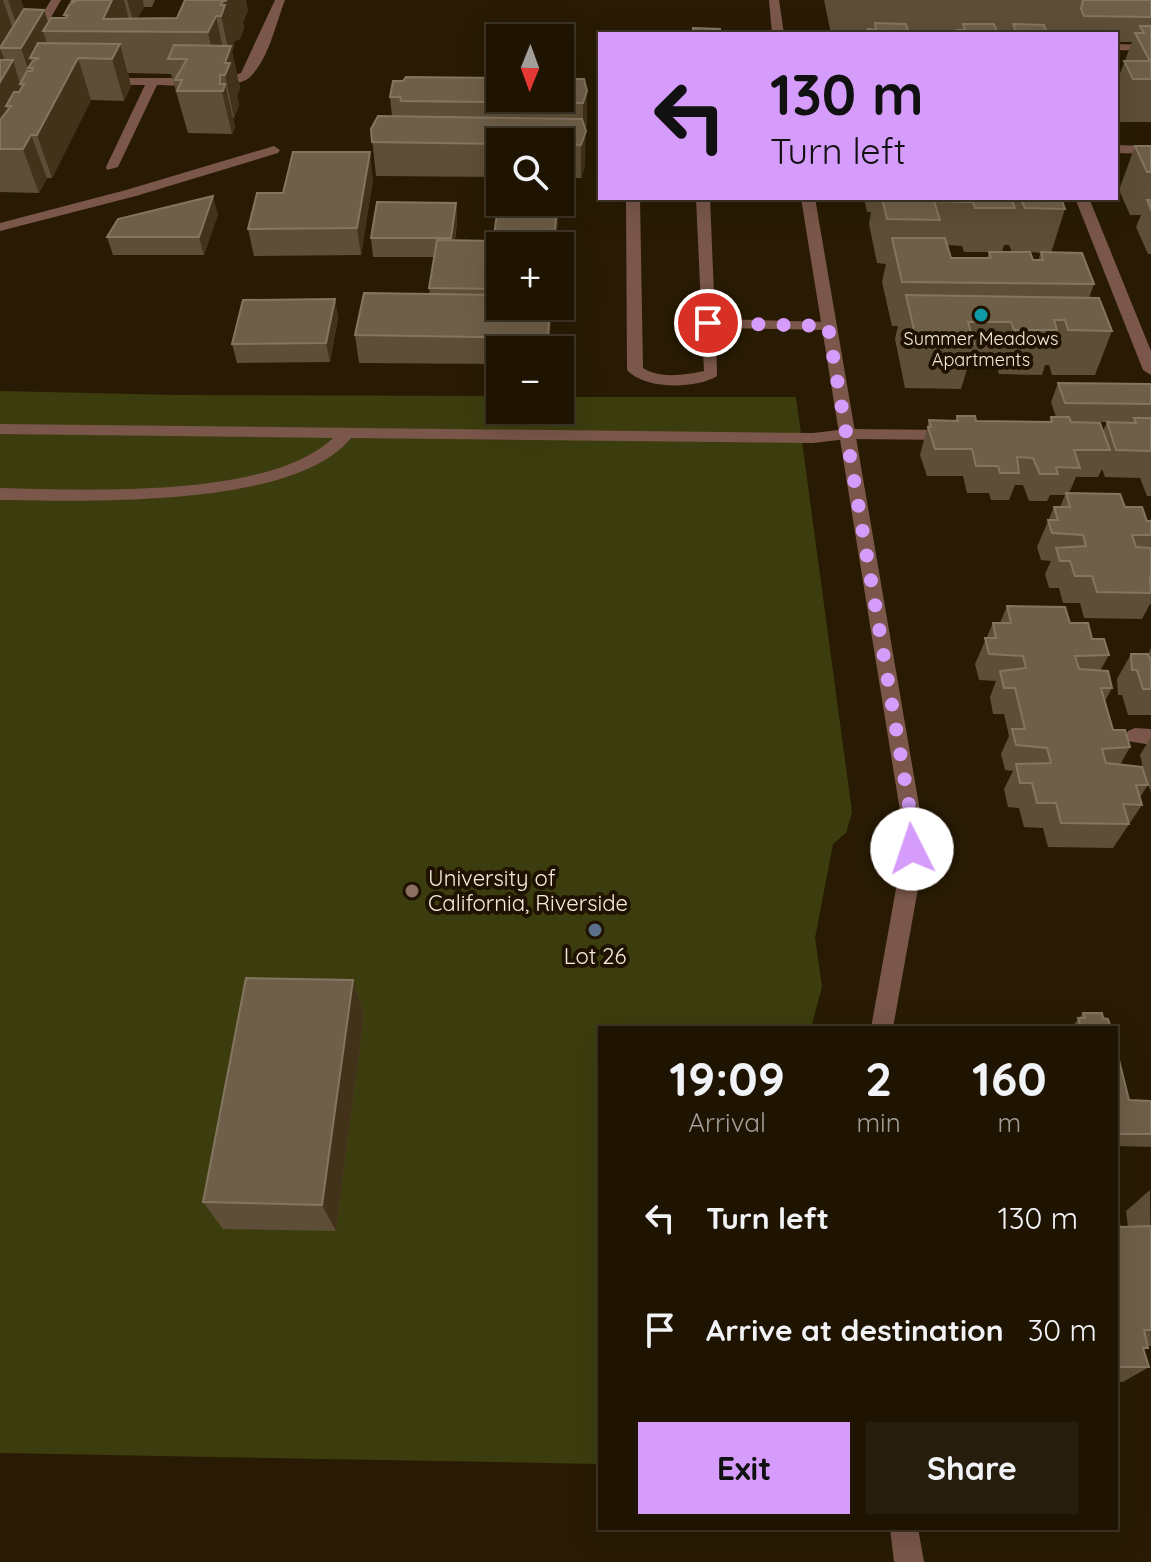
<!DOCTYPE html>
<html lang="en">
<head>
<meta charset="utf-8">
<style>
	:root { --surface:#1f1402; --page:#271d0c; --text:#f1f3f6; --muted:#a19e99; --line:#3c3324; --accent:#d59cfb }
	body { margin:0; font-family:Quicksand,sans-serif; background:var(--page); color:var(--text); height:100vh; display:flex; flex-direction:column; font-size:30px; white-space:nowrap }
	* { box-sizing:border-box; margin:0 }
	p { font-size:26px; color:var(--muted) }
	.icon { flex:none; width:44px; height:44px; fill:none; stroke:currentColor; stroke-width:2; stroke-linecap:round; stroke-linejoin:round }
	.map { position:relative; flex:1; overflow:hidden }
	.sheet { position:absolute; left:598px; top:1026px; width:520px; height:504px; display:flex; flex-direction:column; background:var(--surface); border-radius:0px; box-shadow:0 8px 32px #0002,0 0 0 2px var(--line) }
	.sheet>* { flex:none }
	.top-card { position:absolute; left:598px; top:32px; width:520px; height:168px; border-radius:0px; box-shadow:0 8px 32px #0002,0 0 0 2px var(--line); background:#d59cfb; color:#111; overflow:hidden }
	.needle { width:52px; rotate:181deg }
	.controls { position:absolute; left:486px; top:24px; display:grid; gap:16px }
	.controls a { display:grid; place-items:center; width:88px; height:88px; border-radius:0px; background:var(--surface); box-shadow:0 8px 32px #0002,0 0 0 2px var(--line); font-size:40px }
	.pin { position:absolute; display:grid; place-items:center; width:68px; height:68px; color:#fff; margin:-34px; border:4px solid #fff; border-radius:50%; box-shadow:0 2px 8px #0007 }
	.me { position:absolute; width:88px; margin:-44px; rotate:356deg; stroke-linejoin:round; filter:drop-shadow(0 0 6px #0008) }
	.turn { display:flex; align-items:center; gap:28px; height:168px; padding:0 40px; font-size:36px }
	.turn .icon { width:104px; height:104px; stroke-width:2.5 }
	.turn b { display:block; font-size:56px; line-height:68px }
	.eta { display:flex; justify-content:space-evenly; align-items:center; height:136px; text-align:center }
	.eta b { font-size:48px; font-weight:800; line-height:56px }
	.primary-button { display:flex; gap:16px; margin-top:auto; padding:16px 40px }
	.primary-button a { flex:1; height:92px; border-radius:0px; background:var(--accent); color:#111; font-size:32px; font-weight:800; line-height:92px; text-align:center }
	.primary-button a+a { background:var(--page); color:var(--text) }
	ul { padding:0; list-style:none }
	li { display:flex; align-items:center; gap:24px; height:112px; padding:0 40px }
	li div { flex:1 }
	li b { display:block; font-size:30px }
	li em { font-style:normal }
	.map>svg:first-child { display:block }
	.green { fill:#3c3d0e }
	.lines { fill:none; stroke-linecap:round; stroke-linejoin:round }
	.lane { fill:#7a574a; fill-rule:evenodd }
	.street { fill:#7a574a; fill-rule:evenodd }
	.wall { fill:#5e4e37; fill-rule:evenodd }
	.shaded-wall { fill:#42321a }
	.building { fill:#6f5f49; stroke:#847560; stroke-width:2 }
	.route { stroke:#d59cfb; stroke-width:14; stroke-dasharray:0 25.2 }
	.culture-dot { fill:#0f9aa8; stroke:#1f1200; stroke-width:3 }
	.education-dot { fill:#8d6e63; stroke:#1f1200; stroke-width:3 }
	.service-dot { fill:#5c6f8a; stroke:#1f1200; stroke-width:3 }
	.labels { text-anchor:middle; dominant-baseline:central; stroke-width:8; stroke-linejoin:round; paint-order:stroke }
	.far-poi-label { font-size:18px; fill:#f6edde; stroke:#1f1200 }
	.poi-label { font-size:22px; fill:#f6edde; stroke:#1f1200; text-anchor:start }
</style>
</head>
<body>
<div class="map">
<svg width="1151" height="1562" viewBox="0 0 1151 1562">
	<rect width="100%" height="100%" fill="#291b03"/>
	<polygon class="green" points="0,391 178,395 500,396 500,410 560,410 560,397 796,397 852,812 846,833 833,844 815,938 822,987 811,1028 600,1028 600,1464 0,1453"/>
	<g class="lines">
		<g class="lane">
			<polygon points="51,0 61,0 38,40 30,40 28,38"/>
			<path d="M275 0H285C276 23 269 58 251 76 236 92 179 85 157 85L118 167 107 170 106 167 145 85H102L98 84V78H227L241 73Z"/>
			<polygon points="1116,44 1151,45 1151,51 1116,50"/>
			<polygon points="274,146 280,150 278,153 136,196 0,231 0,223 126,190"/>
			<path d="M626 198H640L643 368C659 379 686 375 704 371L696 198H710L715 319 828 322 835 326 828 330 716 328 717 376C696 389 645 390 627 370Z"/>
			<polygon points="1075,198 1089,198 1151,351 1151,375 1143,370"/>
			<path d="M0 424 813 433 847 429 952 430 960 435 952 440 847 439 813 443 351 438C294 509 85 501 0 500V488C85 490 270 499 333 438L0 434Z"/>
			<polygon points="1135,728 1151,729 1151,745 1128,741 1125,736 1128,731"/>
		</g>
		<g class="street">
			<polygon points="769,0 779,0 784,34 772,34"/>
			<polygon points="1116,145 1151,146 1151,154 1116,153"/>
			<polygon points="801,198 815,198 922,823 921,872 893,1028 871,1028 899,872 902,823"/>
			<polygon points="890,1528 918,1528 924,1562 894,1562"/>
		</g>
	</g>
	<g class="wall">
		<polygon points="0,0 21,0 24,10 44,10 48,22 65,18 64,15 72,3 72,0 155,0 152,7 144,7 137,19 177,18 248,10 243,22 244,28 240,39 233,42 234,46 232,52 240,88 237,96 239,105 234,118 233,118 235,127 232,134 188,133 171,74 128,73 131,86 124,101 91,100 52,178 47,178 39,193 0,192"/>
		<polygon points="824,0 1151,0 1151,122 1118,122 1116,117 1116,84 1132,42 1116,42 1116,34 831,34"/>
		<polygon points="587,91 587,124 585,129 585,165 581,178 560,178 560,142 500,142 500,177 376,176 371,129 392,116 390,97"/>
		<polygon points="1135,146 1151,146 1151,254 1148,254 1136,227 1141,215 1130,215 1119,190"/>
		<polygon points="373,179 361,255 254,256 248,229 283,193"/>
		<path d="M864 198H1061L1065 209 1051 253 1094 284 1089 298 1112 331 1095 375H1052L1049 365H1045L1042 375 999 374 997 366H968L961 389 905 388 895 339 898 326H892L882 282 886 264 877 263 869 224 871 212H867ZM947 245 962 246 964 252H989L987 258H951ZM1004 245H1009L1012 252H1002ZM1030 252 1041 253 1038 260H1033Z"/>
		<polygon points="456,203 457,222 455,241 494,241 494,235 558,220 556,246 500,246 500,306 551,306 549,350 500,350 500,364 359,363 355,335 430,294 429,288 434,257 373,257 371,238"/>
		<polygon points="218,214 204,255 113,255 107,237"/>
		<polygon points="335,299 338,318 330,362 237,363 232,344"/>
		<path d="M1058 383 1151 384V496H1147L1140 478 1105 477 1102 469 1098 477H1076L1069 493 1125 507 1147 521H1151V604H1150L1142 619 1084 618 1080 603H1063L1059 588H1049L1045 574 1051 561 1041 560 1037 547 1054 507H1060L1065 495H1050L1047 501H1029L1023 485H1015L1009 500H991L989 493H967L963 476H927L920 455 929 420 955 421 957 416 976 421 1049 422 1051 417H1056L1051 402ZM1086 422H1107L1103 431Z"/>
		<polygon points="1007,606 1070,623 1092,639 1109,655 1100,671 1112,688 1105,701 1113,730 1130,747 1120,765 1144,773 1140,755 1151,737 1151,792 1148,785 1140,797 1142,805 1113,848 1048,847 1043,828 1024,827 1019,808 1008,807 1004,789 1013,771 1005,770 1001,754 1009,736 1004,714 993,714 990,697 996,681 979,680 975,664 993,623 1000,623"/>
		<polygon points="1151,648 1151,715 1128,715 1122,695 1118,695 1117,679 1131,654 1148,654"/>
		<polygon points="353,980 364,1014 336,1231 223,1229 203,1202"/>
		<polygon points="1083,1013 1103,1018 1111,1028 1071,1028"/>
		<polygon points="1116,1048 1129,1100 1151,1101 1151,1147 1116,1146"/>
		<polygon points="1150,1190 1151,1346 1148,1346 1148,1348 1144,1350 1149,1367 1123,1382 1116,1382 1116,1215 1120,1227 1128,1227 1126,1211"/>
	</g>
	<g class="shaded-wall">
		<polygon points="0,0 3,0 16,38 9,49 8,48 0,48 5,61 0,76"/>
		<polygon points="8,0 21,0 29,24 21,38"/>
		<polygon points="112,0 124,0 130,24 103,19"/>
		<polygon points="127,0 143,0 144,7 134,24"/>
		<polygon points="227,0 246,0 248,10 243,22 244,28 240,39 233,42 234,46 232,52 240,88 237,96 239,105 234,118 225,75 225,63 229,52 221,16 221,5 222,2"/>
		<polygon points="44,10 51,31 43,31 52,60 30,58 33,68 28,68 35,90 21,48"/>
		<polygon points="216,16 225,58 217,74 208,32"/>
		<polygon points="120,44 131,86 124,101 112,59"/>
		<polygon points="78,58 91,100 52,178 37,135"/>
		<polygon points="13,60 26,104 6,106 14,127 0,134 0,82"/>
		<polygon points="220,75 223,89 225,84 235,127 232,134 220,84"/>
		<polygon points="587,91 587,124 583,136 583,103"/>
		<polygon points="586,131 585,165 581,178 581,145"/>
		<polygon points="31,135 47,178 39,193 23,149"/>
		<polygon points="370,152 373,179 361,255 357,228"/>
		<polygon points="213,196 218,214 204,255 199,237"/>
		<polygon points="558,202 558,220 556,246 555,246"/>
		<polygon points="456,203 457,222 452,257 451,238"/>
		<polygon points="335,299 338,318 330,362 326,343"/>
		<polygon points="549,306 551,306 551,322 549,350 548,350"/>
		<polygon points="353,980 364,1014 336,1231 322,1205"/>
	</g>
	<g class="building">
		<polygon points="73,0 112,0 103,19 177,18 185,0 227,0 222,2 221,5 225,5 221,16 216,16 208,32 43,31 51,18 66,18 68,15 64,15 70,4 76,1 72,1"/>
		<polygon points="1083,0 1151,0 1151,17 1084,16 1081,9"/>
		<polygon points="24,9 44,10 21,48 0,48"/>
		<polygon points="875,23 906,24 909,34 869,34 868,29 876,30"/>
		<polygon points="963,24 994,24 998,34 958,34 957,30 965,30"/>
		<polygon points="1013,24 1044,25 1046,31 1055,31 1056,34 1017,34"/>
		<polygon points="1140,26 1151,26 1151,79 1133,79 1124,61 1150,61 1135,33 1144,33"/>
		<polygon points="693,28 720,29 720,34 693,34"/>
		<polygon points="38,43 120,44 112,59 78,58 37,135 31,135 23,149 0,149 0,120 11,106 6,106 14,92 19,92 24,84 20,84 27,71 32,71 33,68 28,68 33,61 39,58 30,58"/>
		<polygon points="174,45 231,46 225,63 230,63 225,75 220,75 220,84 225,84 223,91 177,91 182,80 175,80 187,59 168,59"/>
		<polygon points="0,60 13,60 0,82"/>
		<polygon points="406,77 500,78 500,98 560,98 560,79 584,79 587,91 583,103 401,101 400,97 390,97 393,81 403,81"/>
		<polygon points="378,116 582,119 586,131 581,145 560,144 560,142 500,142 500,144 372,142 371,129"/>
		<polygon points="1135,146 1151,146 1151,172 1147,172"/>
		<polygon points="293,152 370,152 357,228 248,229 257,193 283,193"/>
		<polygon points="213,196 199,237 107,237 118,219"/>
		<polygon points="882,198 1061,198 1065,209 1025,208 1022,201 1012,201 1015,208 975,208 973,202 934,201 940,220 887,219"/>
		<polygon points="499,200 500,202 558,202 554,236 494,235"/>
		<polygon points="1147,200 1151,200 1151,210"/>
		<polygon points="377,202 456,203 451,238 371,238"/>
		<polygon points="892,238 945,238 951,258 991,258 989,252 1030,252 1033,260 1043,260 1041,252 1082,253 1094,284 902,282"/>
		<polygon points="437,240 552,242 552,246 500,246 500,289 429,288"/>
		<polygon points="364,293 500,295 500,306 550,306 548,338 355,335"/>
		<polygon points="906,295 1099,298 1112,331 1068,330 1065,320 1054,320 1057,330 1014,330 1011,322 968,322 974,344 917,343"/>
		<polygon points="335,299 326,343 232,344 243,300"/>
		<polygon points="1058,383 1151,384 1151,404 1065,403"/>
		<polygon points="957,416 975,416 976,421 1052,422 1051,417 1069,417 1071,422 1100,423 1110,450 1074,450 1080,468 1056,467 1058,474 1040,474 1033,458 1017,457 1019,473 1000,473 998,466 976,466 972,449 935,449 928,427 931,427 929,420 958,421"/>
		<polygon points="1134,418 1151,418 1151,451 1116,450 1107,422 1136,423"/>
		<polygon points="1066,493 1120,494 1125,507 1142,507 1147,521 1151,521 1151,535 1132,535 1136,547 1151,548 1151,577 1150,577 1151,593 1097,592 1092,576 1075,576 1070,561 1060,561 1056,548 1086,546 1083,535 1052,533 1048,520 1058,520 1054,507 1070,507"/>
		<polygon points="1007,606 1065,607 1070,623 1088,623 1092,639 1104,639 1109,655 1075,656 1079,669 1108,671 1112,688 1101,688 1113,730 1125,730 1130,747 1102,749 1106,763 1142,767 1148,785 1136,785 1142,805 1123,804 1129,824 1061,823 1056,803 1037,803 1032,783 1020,783 1016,764 1051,763 1047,748 1016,745 1012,729 1025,729 1015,688 1004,688 1000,671 1026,668 1023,656 989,654 985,638 996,638 993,623 1011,623"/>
		<polygon points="1131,654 1148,654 1150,659 1151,659 1151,689 1143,689 1137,670 1132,670"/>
		<polygon points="246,978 353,980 322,1205 203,1202"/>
		<polygon points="1083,1013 1102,1013 1103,1018 1108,1019 1111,1028 1081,1028 1078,1018 1085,1018"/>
		<polygon points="1116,1048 1129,1100 1151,1101 1151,1134 1116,1134"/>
		<polygon points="1116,1215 1120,1227 1151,1226 1151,1330 1144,1330 1148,1348 1143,1348 1149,1367 1116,1367"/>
	</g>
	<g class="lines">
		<polyline class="route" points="708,323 828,326 912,823 912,849"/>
	</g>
	<circle class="culture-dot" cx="981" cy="315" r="8"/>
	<circle class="education-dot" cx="412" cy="891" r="8"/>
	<circle class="service-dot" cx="595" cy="930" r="8"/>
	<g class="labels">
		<g class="far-poi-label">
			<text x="981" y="338">Summer Meadows<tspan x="981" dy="21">Apartments</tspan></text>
		</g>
		<g class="poi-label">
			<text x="428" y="878">University of<tspan x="428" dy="25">California, Riverside</tspan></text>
			<text x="595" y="956" text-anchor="middle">Lot 26</text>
		</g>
	</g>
</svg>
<div class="controls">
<a><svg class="needle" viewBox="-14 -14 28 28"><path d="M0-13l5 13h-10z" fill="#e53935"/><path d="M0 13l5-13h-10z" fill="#a19e99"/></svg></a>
<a><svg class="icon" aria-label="search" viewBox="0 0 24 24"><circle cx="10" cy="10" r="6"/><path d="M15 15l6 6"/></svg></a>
<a>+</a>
<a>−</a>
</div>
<div class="pin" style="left:708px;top:323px;background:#d93025"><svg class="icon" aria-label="arrive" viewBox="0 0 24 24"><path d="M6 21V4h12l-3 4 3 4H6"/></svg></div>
<svg class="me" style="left:912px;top:849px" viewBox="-20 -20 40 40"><circle r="19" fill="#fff"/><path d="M0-13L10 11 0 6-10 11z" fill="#d59cfb"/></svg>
<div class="top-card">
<div class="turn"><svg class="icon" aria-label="left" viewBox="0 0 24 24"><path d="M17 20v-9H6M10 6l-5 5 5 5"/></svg><div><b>130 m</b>Turn left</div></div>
</div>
<section class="sheet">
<div class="eta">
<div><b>19:09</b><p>Arrival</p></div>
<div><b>2</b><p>min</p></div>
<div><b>160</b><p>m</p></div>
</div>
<ul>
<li><svg class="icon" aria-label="left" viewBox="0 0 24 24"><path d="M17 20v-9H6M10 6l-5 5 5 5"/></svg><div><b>Turn left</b></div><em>130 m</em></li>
<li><svg class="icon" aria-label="arrive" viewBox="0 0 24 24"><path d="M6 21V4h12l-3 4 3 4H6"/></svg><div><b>Arrive at destination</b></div><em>30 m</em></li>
</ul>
<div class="primary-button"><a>Exit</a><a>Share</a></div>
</section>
</div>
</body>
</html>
